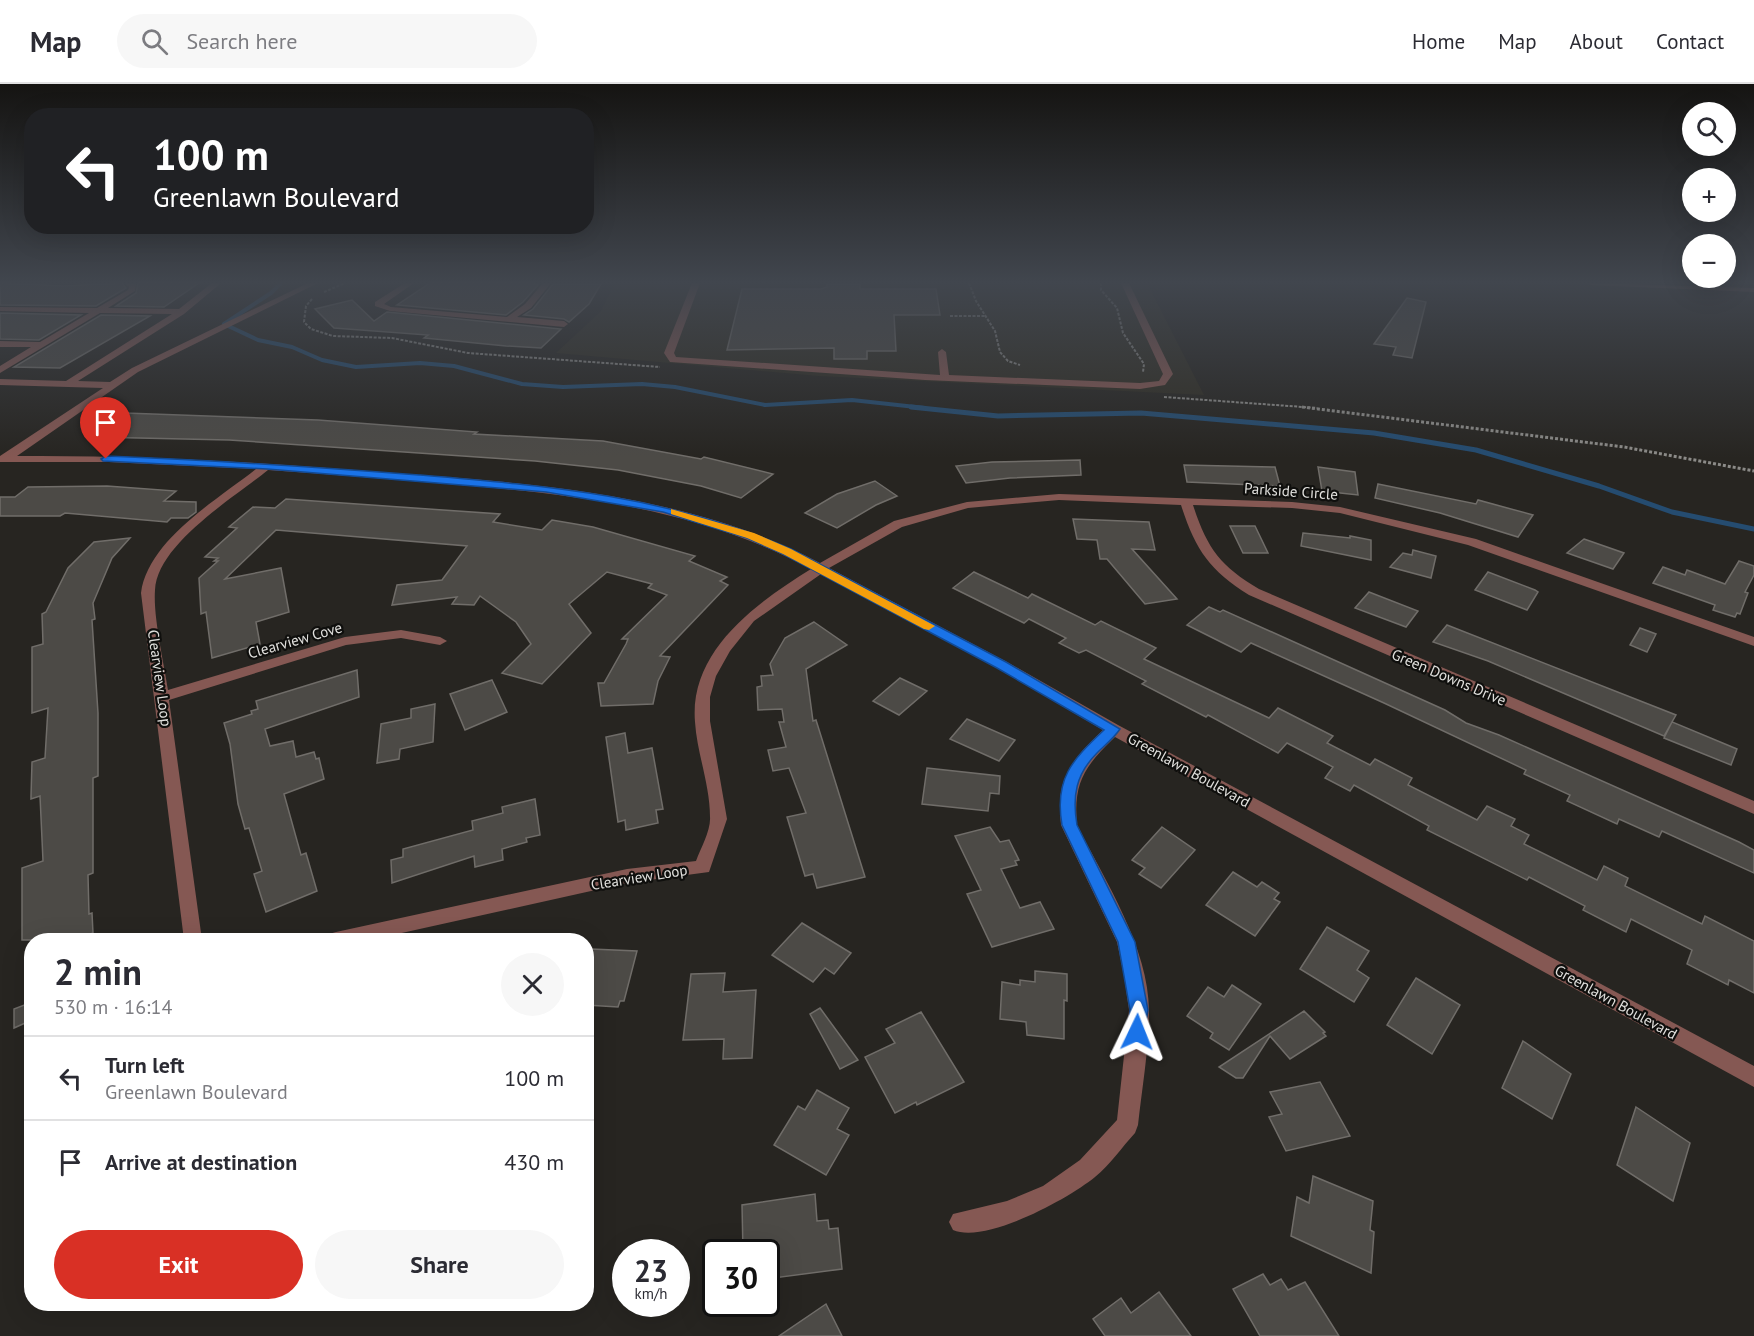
<!DOCTYPE html>
<html lang="en">
<head>
<meta charset="utf-8">
<style>
	:root { --surface:#fff; --page:#f7f7f7; --text:#2b2b33; --muted:#7c7c81; --line:#e1e1e2; --accent:#d93025 }
	body { margin:0; font-family:"PT Sans",sans-serif; background:var(--page); color:var(--text); height:100vh; display:flex; flex-direction:column; font-size:22px; white-space:nowrap }
	* { box-sizing:border-box; margin:0 }
	p { font-size:20px; color:var(--muted) }
	.icon { flex:none; width:33px; height:33px; fill:none; stroke:currentColor; stroke-width:2; stroke-linecap:round; stroke-linejoin:round }
	.map { position:relative; flex:1; overflow:hidden }
	.sheet { position:absolute; left:24px; top:849px; width:570px; height:378px; display:flex; flex-direction:column; background:var(--surface); border-radius:24px; box-shadow:0 6px 24px #0002 }
	.sheet>* { flex:none }
	.top-card { position:absolute; left:24px; top:24px; width:570px; height:126px; border-radius:24px; box-shadow:0 6px 24px #0002; background:#202124; color:#fff; overflow:hidden }
	.controls { position:absolute; left:1682px; top:18px; display:grid; gap:12px }
	.controls a { display:grid; place-items:center; width:54px; height:54px; border-radius:50%; background:var(--surface); box-shadow:0 6px 24px #0002; font-size:30px }
	.speed { position:absolute; left:612px; top:1155px; display:flex; gap:12px; font-size:30px; font-weight:700; text-align:center }
	.speed>* { display:grid; place-content:center; width:78px; height:78px; border-radius:50%; background:var(--surface); box-shadow:0 6px 24px #0002; line-height:1 }
	.speed small { font-size:15px; font-weight:400 }
	.speed .limit { border:3px solid #111; border-radius:9px; background:#fff; color:#111 }
	.pin { position:absolute; display:grid; place-items:center; width:51px; height:51px; color:#fff; margin:-62px -26px; border-radius:50% 50% 50% 0; rotate:-45deg; box-shadow:0 0 6px #0007 }
	.pin .icon { rotate:45deg }
	.me { position:absolute; width:66px; margin:-33px; rotate:2deg; stroke-linejoin:round; filter:drop-shadow(0 0 4px #0008) }
	.turn { display:flex; align-items:center; gap:21px; height:126px; padding:0 30px; font-size:27px }
	.turn .icon { width:78px; height:78px; stroke-width:2.5 }
	.turn b { display:block; font-size:42px; line-height:51px }
	.round { display:grid; place-items:center; flex:none; width:63px; height:63px; border-radius:32px; background:var(--page) }
	.overview { display:flex; align-items:center; justify-content:space-between; height:102px; padding:0 30px }
	h1 { font-size:36px; font-weight:600; line-height:45px }
	.primary-button { display:flex; gap:12px; margin-top:auto; padding:12px 30px }
	.primary-button a { flex:1; height:69px; border-radius:36px; background:var(--accent); color:#fff; font-size:24px; font-weight:600; line-height:69px; text-align:center }
	.primary-button a+a { background:var(--page); color:var(--text) }
	ul { padding:0; list-style:none }
	li { display:flex; align-items:center; gap:18px; height:84px; padding:0 30px; border-top:2px solid var(--line) }
	li div { flex:1 }
	li b { display:block; font-size:22px }
	li em { font-style:normal }
	header { display:flex; align-items:center; gap:36px; box-sizing:border-box; height:84px; padding:0 30px; background:var(--surface); border-bottom:2px solid var(--line) }
	header strong { font-size:28px }
	nav { display:flex; gap:33px; margin-inline-start:auto; font-size:21px }
	.search { width:420px; height:54px; background:var(--page); display:flex; align-items:center; gap:15px; box-sizing:border-box; padding:0 21px; border-radius:33px; color:var(--muted); font-size:22px }
	.map>svg:first-child { display:block }
	.built { fill:#302d23 }
	.lines { fill:none; stroke-linecap:round; stroke-linejoin:round }
	.stream-far1 { stroke:#254c70; stroke-width:4 }
	.stream { stroke:#254c70; stroke-width:5 }
	.building { fill:#4c4a46; stroke:#706d69; stroke-width:1.5 }
	.path-far1 { stroke:#8c8b88; stroke-width:2; stroke-dasharray:3 1.5; stroke-linecap:butt }
	.path { stroke:#8c8b88; stroke-width:3; stroke-dasharray:3 2; stroke-linecap:butt }
	.minor { fill:#855853; fill-rule:evenodd }
	.route { fill:#1a73e8; stroke:#114b97; stroke-width:1.5 }
	.slow { fill:#f59e0b }
	.labels { text-anchor:middle; dominant-baseline:central; stroke-width:4.5; stroke-linejoin:round; paint-order:stroke }
	.street-label { font-size:15px; fill:#e1e0dd; stroke:#0f0f0d }
</style>
</head>
<body>
<header>
<strong>Map</strong>
<div class="search"><svg class="icon" aria-label="search" viewBox="0 0 24 24"><circle cx="10" cy="10" r="6"/><path d="M15 15l6 6"/></svg>Search here</div>
<nav><a>Home</a><a>Map</a><a>About</a><a>Contact</a></nav>
</header>
<div class="map">
<svg width="1754" height="1252" viewBox="0 0 1754 1252">
	<rect width="100%" height="100%" fill="#272521"/>
	<polygon class="built" points="615,199 1147,199 1204,311 818,292 556,269 601,227"/>
	<g class="lines">
		<polyline class="stream-far1" points="281,199 271,209 224,240 258,256 292,263 322,276 356,283 420,279 454,282 522,300 563,303 642,300 675,303 765,321 852,316 925,324"/>
		<polyline class="stream" points="911,323 998,332 1141,329 1374,349 1476,366 1599,402 1672,428 1754,445"/>
	</g>
	<g class="building">
		<polygon points="0,199 64,202 122,199 126,204 96,222 0,221"/>
		<polygon points="138,199 199,199 164,223 116,222 136,209"/>
		<polygon points="430,199 526,199 539,200 523,218 506,231 397,221"/>
		<polygon points="553,200 601,200 589,220 569,238 564,235 524,231 533,225"/>
		<polygon points="827,200 860,200 860,205 936,205 940,231 894,231 896,267 867,267 867,275 834,275 834,264 727,266 742,205 821,205 827,203"/>
		<polygon points="1407,214 1426,218 1412,274 1393,271 1396,263 1374,260"/>
		<polygon points="352,216 374,237 387,228 561,245 541,264 506,262 424,254 428,251 334,244 315,225"/>
		<polygon points="0,229 81,231 39,256 0,255"/>
		<polygon points="101,231 150,232 60,284 14,283"/>
		<polygon points="125,329 318,336 477,348 474,350 603,357 701,375 704,373 773,390 741,414 701,402 618,386 535,377 229,356 94,353"/>
		<polygon points="1080,376 1081,391 1010,394 966,399 956,382 992,378"/>
		<polygon points="1184,381 1275,383 1280,402 1187,398"/>
		<polygon points="1318,383 1355,388 1358,411 1322,407"/>
		<polygon points="875,397 897,412 876,421 837,444 805,429 837,410"/>
		<polygon points="1378,400 1476,420 1478,416 1533,431 1518,453 1440,429 1375,414"/>
		<polygon points="107,402 176,407 164,417 196,418 196,428 188,434 171,434 167,438 65,429 60,432 0,432 0,413 15,413 28,403"/>
		<polygon points="286,415 500,430 493,438 542,446 552,436 593,443 695,472 689,477 727,493 720,497 728,501 660,572 670,573 658,597 653,620 601,622 598,599 604,599 626,560 628,555 622,555 667,511 648,504 652,500 607,488 569,520 591,549 542,600 502,589 531,560 516,538 480,512 474,521 452,520 457,513 392,521 397,501 442,496 467,462 276,446 225,495 281,484 289,528 256,538 260,560 212,574 206,528 201,530 199,494 218,477 214,477 218,474 205,473 237,444 229,443 253,423 275,424"/>
		<polygon points="1073,435 1149,438 1155,466 1132,465 1177,515 1145,520 1107,475 1100,475 1097,456 1077,455"/>
		<polygon points="1230,442 1255,442 1268,469 1243,469"/>
		<polygon points="1303,449 1350,454 1350,452 1371,456 1371,476 1301,462"/>
		<polygon points="130,454 112,474 93,519 95,535 92,536 98,629 98,692 93,694 93,789 88,791 89,830 92,829 93,849 73,856 22,856 22,784 43,777 40,712 31,715 31,712 32,678 45,674 48,624 32,629 32,563 43,560 42,530 46,528 68,484 94,458"/>
		<polygon points="1584,455 1624,469 1613,485 1567,469"/>
		<polygon points="1413,466 1436,472 1431,494 1390,483 1403,469 1412,471"/>
		<polygon points="1739,477 1754,482 1754,491 1745,508 1748,509 1740,530 1737,529 1735,533 1713,526 1715,521 1653,499 1663,483 1685,491 1687,486 1725,500"/>
		<polygon points="974,488 1028,514 1032,510 1095,541 1101,537 1156,564 1144,575 1269,634 1278,624 1333,652 1327,659 1370,681 1375,675 1412,694 1408,701 1477,736 1487,722 1515,735 1511,742 1529,751 1524,760 1597,796 1604,782 1628,794 1625,802 1702,840 1705,832 1754,857 1754,909 1729,896 1728,901 1687,880 1692,866 1631,835 1626,848 1583,826 1585,822 1529,793 1527,796 1427,746 1429,742 1354,701 1350,707 1325,694 1333,683 1287,659 1278,669 1208,631 1206,633 1142,600 1146,597 1086,566 1079,569 1059,559 1066,554 1029,535 1024,539 953,504"/>
		<polygon points="1488,488 1535,506 1538,508 1527,526 1475,506"/>
		<polygon points="1369,508 1418,527 1406,543 1355,524"/>
		<polygon points="1209,523 1220,528 1223,526 1445,626 1466,639 1499,651 1739,758 1754,766 1754,789 1662,747 1659,753 1619,735 1617,740 1567,717 1570,711 1524,690 1526,686 1384,619 1251,559 1241,568 1187,541"/>
		<polygon points="814,538 847,561 806,585 813,637 816,636 865,793 817,804 813,790 805,792 787,733 806,729 789,684 773,687 768,666 786,663 779,638 784,638 782,625 758,626 757,603 762,602 761,592 773,591 770,580 785,554"/>
		<polygon points="1447,541 1676,631 1672,638 1737,665 1731,681 1664,654 1672,638 1664,652 1488,577 1433,558"/>
		<polygon points="1640,544 1656,550 1647,568 1630,561"/>
		<polygon points="357,586 359,613 265,645 270,662 293,657 296,673 314,668 316,675 319,674 324,695 284,710 301,771 306,769 317,807 266,828 254,790 262,787 249,744 245,745 238,720 230,660 224,639 252,630 251,627 258,625 256,617"/>
		<polygon points="900,594 927,607 899,631 873,617"/>
		<polygon points="492,596 507,628 465,646 450,610"/>
		<polygon points="435,620 433,658 400,665 399,675 377,679 381,640 411,634 411,625"/>
		<polygon points="967,635 1015,656 999,677 950,655"/>
		<polygon points="625,649 628,669 652,664 663,725 656,726 658,739 626,746 625,736 618,738 606,653"/>
		<polygon points="927,684 1000,692 999,710 990,709 988,727 922,720"/>
		<polygon points="535,715 540,751 526,754 527,758 502,765 503,776 475,783 474,772 392,799 391,776 403,773 403,765 473,746 472,737 503,729 502,723"/>
		<polygon points="990,743 1000,758 1009,756 1019,776 1015,777 1017,781 1001,785 1020,824 1040,818 1054,845 992,863 967,810 981,806 955,752"/>
		<polygon points="1162,743 1195,766 1161,804 1139,790 1145,784 1132,776"/>
		<polygon points="1233,788 1257,803 1262,798 1279,809 1274,815 1280,818 1255,852 1206,821"/>
		<polygon points="802,839 851,869 834,890 825,884 813,898 772,871"/>
		<polygon points="1327,843 1369,867 1357,886 1369,894 1354,918 1300,885"/>
		<polygon points="591,865 637,867 624,917 620,917 618,923 586,921 586,879"/>
		<polygon points="1035,887 1067,890 1067,917 1064,916 1064,955 1027,951 1026,938 1000,935 1002,898 1020,901 1020,896 1035,898"/>
		<polygon points="725,889 723,908 756,906 752,974 723,975 724,955 683,956 691,890"/>
		<polygon points="1416,894 1460,921 1432,970 1387,941"/>
		<polygon points="1232,901 1261,920 1229,966 1210,954 1213,949 1187,932 1208,903 1224,913"/>
		<polygon points="32,918 32,936 14,944 14,925"/>
		<polygon points="820,924 858,976 840,985 810,930"/>
		<polygon points="1304,927 1325,948 1323,949 1326,952 1290,975 1270,952 1243,994 1236,994 1219,983"/>
		<polygon points="921,928 964,998 917,1021 916,1018 895,1029 865,973 895,959 886,945"/>
		<polygon points="1523,957 1571,990 1552,1035 1502,1004"/>
		<polygon points="1320,998 1350,1052 1286,1067 1269,1033 1282,1030 1270,1008"/>
		<polygon points="817,1006 849,1024 837,1045 849,1051 826,1091 774,1061 798,1022 805,1026"/>
		<polygon points="1636,1023 1690,1059 1673,1117 1617,1081"/>
		<polygon points="1313,1092 1373,1117 1370,1146 1374,1148 1371,1189 1291,1152 1297,1113 1309,1119"/>
		<polygon points="815,1110 817,1137 828,1136 829,1145 838,1144 842,1185 766,1195 766,1168 743,1168 742,1121"/>
		<polygon points="1263,1190 1270,1201 1281,1195 1288,1206 1305,1198 1339,1252 1260,1252 1233,1205"/>
		<polygon points="1159,1208 1191,1252 1105,1252 1093,1235 1121,1214 1131,1229"/>
		<polygon points="826,1220 842,1252 779,1252"/>
	</g>
	<g class="lines">
		<g class="path-far1">
			<polyline points="969,199 976,217 995,247 1000,268 1008,277 1020,281"/>
			<polyline points="1101,199 1101,206 1117,224 1123,249 1144,280 1143,288"/>
			<polyline points="324,208 345,199"/>
			<polyline points="312,215 306,222 304,238 311,245 333,252 392,254 468,269 660,283"/>
			<polyline points="950,232 985,232"/>
			<polyline points="1164,313 1317,324"/>
		</g>
		<polyline class="path" points="1302,323 1624,363 1754,387"/>
		<g class="minor">
			<path d="M124 199 136 200 135 207 108 224 179 225 212 199H221L184 230 78 297 110 298 132 284 308 199H318L138 288 17 372C138 371 258 378 379 388 529 399 684 408 820 479L894 437 967 418 1059 410 1292 418 1340 423 1476 455 1754 553V562L1468 461 1340 429 1292 424 1193 421C1207 464 1220 482 1259 505L1754 717V730L1249 511C1209 486 1195 465 1181 421L1059 416 968 424 902 443 829 484 1007 578 1118 641 1754 982V1003L1115 653C1085 682 1073 698 1077 741 1105 797 1149 864 1149 927 1149 965 1142 1004 1138 1041L1135 1049C1122 1063 1110 1081 1095 1093 1068 1115 986 1160 953 1146L949 1138 953 1130 1007 1117 1043 1102 1080 1076 1117 1036 1129 926 1124 891 1117 858 1061 741C1056 696 1071 676 1103 646L997 584 821 490 754 537 730 567 716 592 710 613V637L727 735 709 788 627 799 370 856H327L329 850 336 848 627 785 696 777C701 764 711 746 710 733 710 701 697 669 695 638 689 566 758 518 811 485 700 425 574 410 450 400 390 395 329 390 268 386 235 413 157 460 155 506 153 533 164 579 168 606L345 553 401 546 440 553 447 557 440 561 401 554 346 561 169 616 202 856H184L141 509C148 456 217 416 256 385L109 378H0V372L103 304 0 301V295L66 297 172 230 100 229 0 289V282L31 263H0V257L40 258 89 229 0 227V223L97 224 128 206 129 203Z"/>
			<polygon points="405,199 414,199 384,220 391,223 507,233 525,220 543,199 551,199 531,224 517,233 564,237 568,240 564,243 390,227 375,222 375,218"/>
			<polygon points="692,199 700,199 674,269 676,273 940,291 938,268 942,265 946,268 949,291 1140,299 1159,297 1163,290 1121,199 1129,199 1173,290 1165,301 1140,305 925,296 670,278 664,269"/>
			<polygon points="1587,199 1754,204 1754,208 1591,201"/>
		</g>
	</g>
	<linearGradient id="sky" x2="0" y2="1"><stop stop-color="#151412"/><stop offset="0.53" stop-color="#41464e"/><stop offset="1" stop-color="#41464e" stop-opacity="0"/></linearGradient>
	<rect width="1754" height="374" fill="url(#sky)"/>
	<path class="route" d="M106 372C211 376 315 383 419 391 549 402 669 412 791 465L1006 578 1120 645C1114 654 1105 661 1097 669 1076 690 1072 712 1077 741L1135 858 1148 926 1143 954 1137 956 1130 954 1128 948 1130 926 1118 858 1062 741C1054 695 1072 676 1104 646L997 584 783 470 747 454 663 428 546 408 267 385 103 377 101 375Z"/>
	<polygon class="slow" points="671,425 754,449 791,465 935,542 929,546 924,545 783,470 747,454 671,430"/>
	<g class="labels">
		<g class="street-label">
			<text transform="translate(1291 407) rotate(4)">Parkside Circle</text>
			<text transform="translate(295 556) rotate(-16)">Clearview Cove</text>
			<text transform="translate(1449 593) rotate(23)">Green Downs Drive</text>
			<text transform="translate(160 594) rotate(82)">Clearview Loop</text>
			<text transform="translate(1189 686) rotate(29)">Greenlawn Boulevard</text>
			<text transform="translate(639 793) rotate(-9)">Clearview Loop</text>
			<text transform="translate(1616 918) rotate(29)">Greenlawn Boulevard</text>
		</g>
	</g>
</svg>
<div class="controls">
<a><svg class="icon" aria-label="search" viewBox="0 0 24 24"><circle cx="10" cy="10" r="6"/><path d="M15 15l6 6"/></svg></a>
<a>+</a>
<a>−</a>
</div>
<div class="speed"><div>23<small>km/h</small></div><div class="limit">30</div></div>
<div class="pin" style="left:106px;top:375px;background:#d93025"><svg class="icon" aria-label="arrive" viewBox="0 0 24 24"><path d="M6 21V4h12l-3 4 3 4H6"/></svg></div>
<svg class="me" style="left:1137px;top:948px" viewBox="-20 -20 40 40"><path d="M0-17L14 15 0 8-14 15z" fill="#1a73e8" stroke="#fff" stroke-width="4"/></svg>
<div class="top-card">
<div class="turn"><svg class="icon" aria-label="left" viewBox="0 0 24 24"><path d="M17 20v-9H6M10 6l-5 5 5 5"/></svg><div><b>100 m</b>Greenlawn Boulevard</div></div>
</div>
<section class="sheet">
<div class="overview"><div><h1>2 min</h1><p>530 m · 16:14</p></div><a class="round"><svg class="icon" aria-label="close" viewBox="0 0 24 24"><path d="M6 6l12 12M18 6L6 18"/></svg></a></div>
<ul>
<li><svg class="icon" aria-label="left" viewBox="0 0 24 24"><path d="M17 20v-9H6M10 6l-5 5 5 5"/></svg><div><b>Turn left</b><p>Greenlawn Boulevard</p></div><em>100 m</em></li>
<li><svg class="icon" aria-label="arrive" viewBox="0 0 24 24"><path d="M6 21V4h12l-3 4 3 4H6"/></svg><div><b>Arrive at destination</b></div><em>430 m</em></li>
</ul>
<div class="primary-button"><a>Exit</a><a>Share</a></div>
</section>
</div>
</body>
</html>
